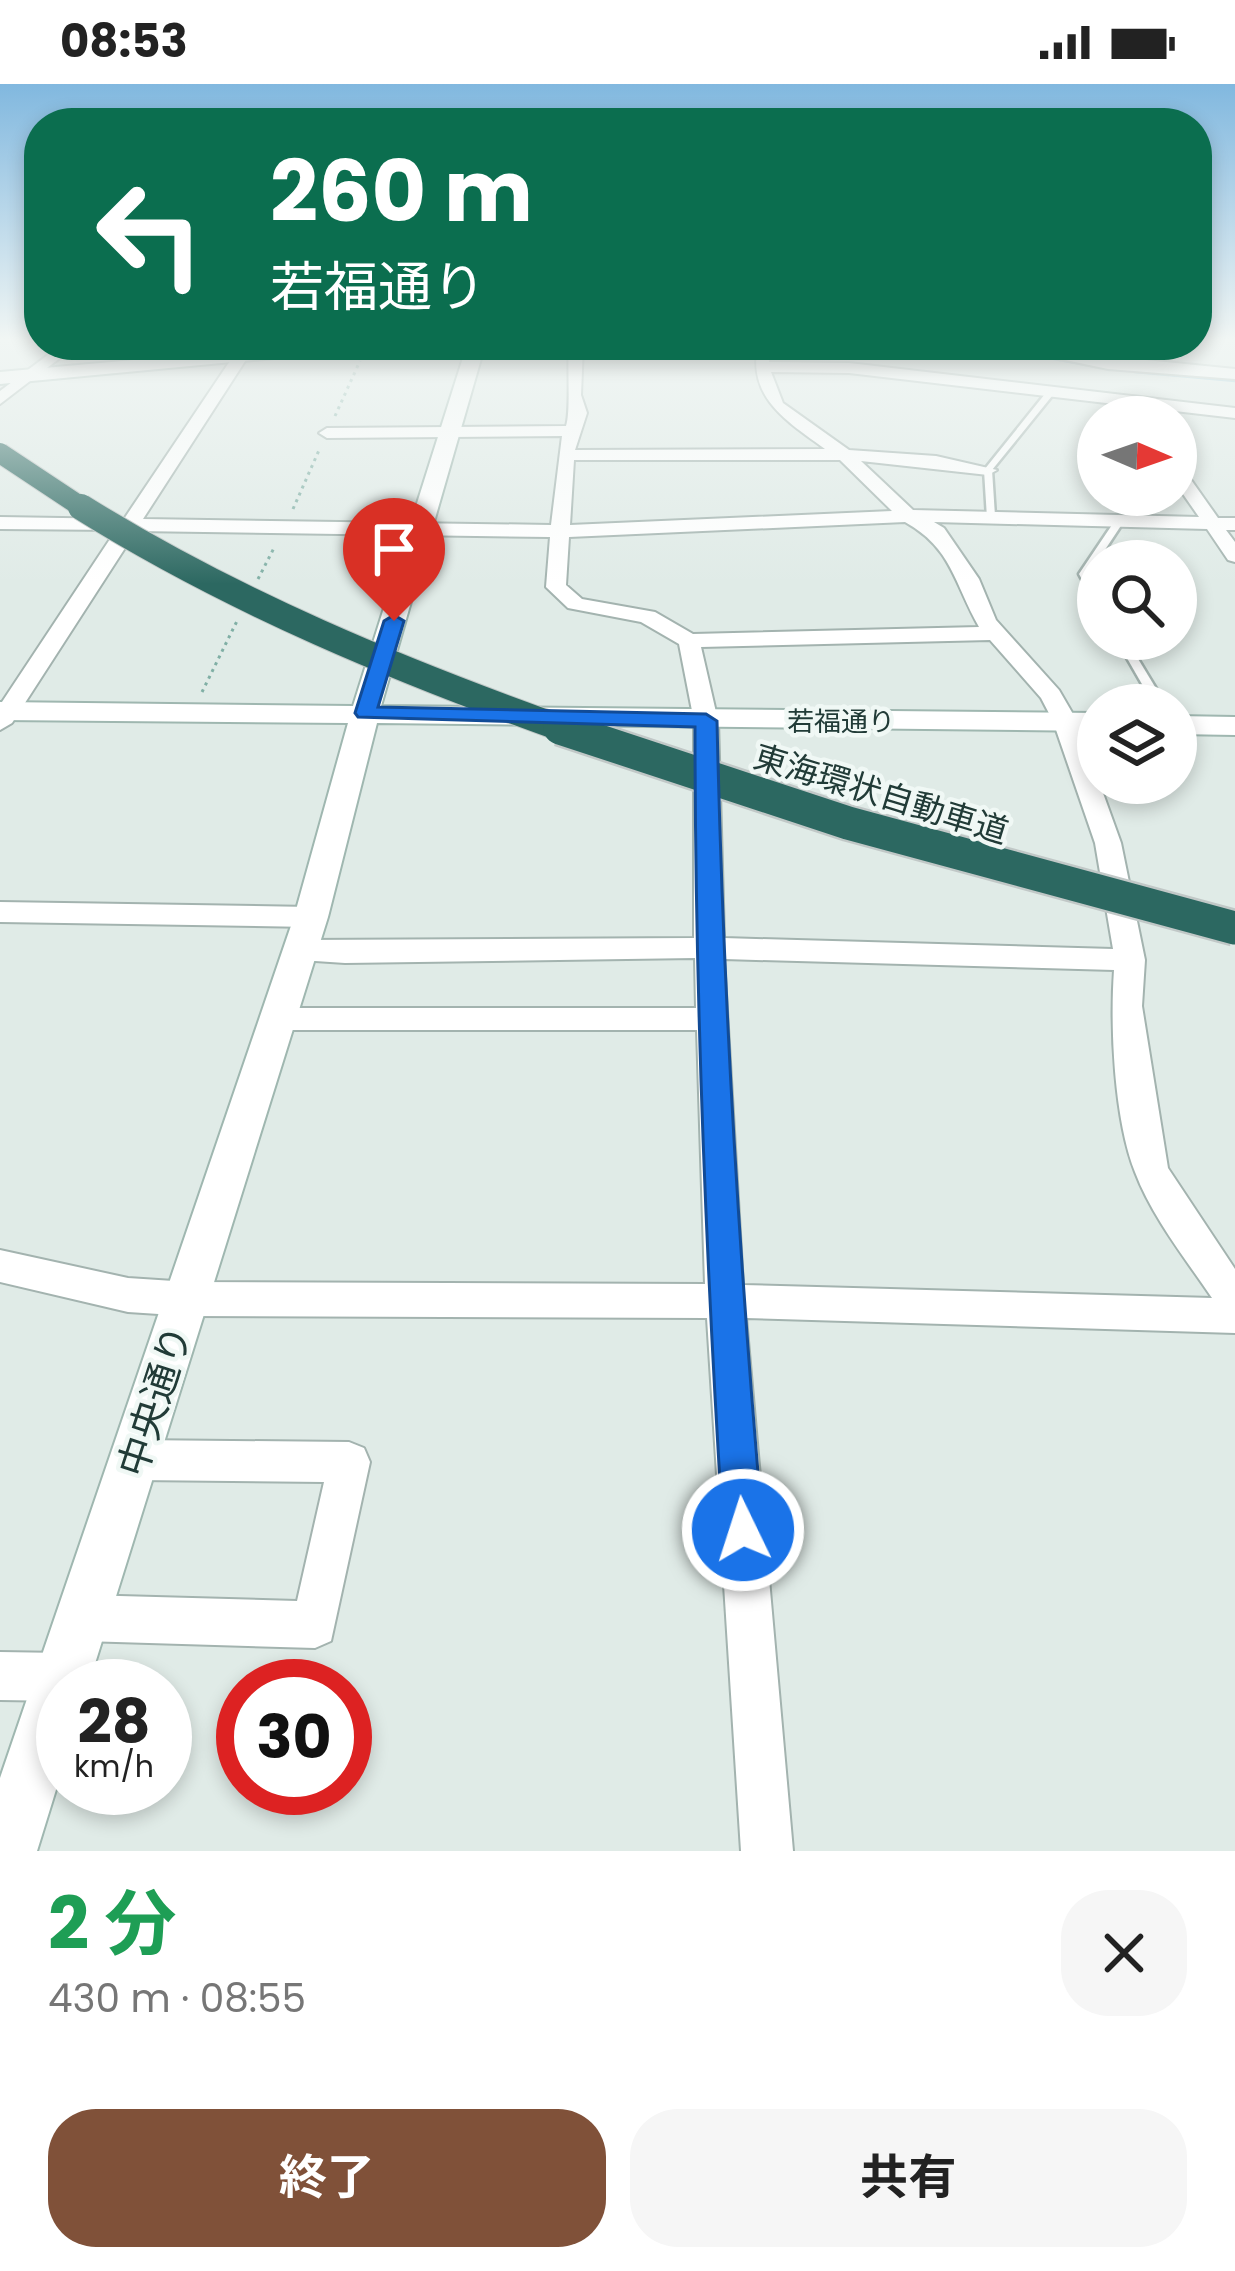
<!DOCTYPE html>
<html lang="ja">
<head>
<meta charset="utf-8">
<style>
	:root { --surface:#fff; --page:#f6f6f6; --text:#222; --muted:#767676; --accent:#805139 }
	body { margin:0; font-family:Poppins,"Noto Sans JP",sans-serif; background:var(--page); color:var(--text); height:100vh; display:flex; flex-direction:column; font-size:45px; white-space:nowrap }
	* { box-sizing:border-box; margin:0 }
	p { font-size:39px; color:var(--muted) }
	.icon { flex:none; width:66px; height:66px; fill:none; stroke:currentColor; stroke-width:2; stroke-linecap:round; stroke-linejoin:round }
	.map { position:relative; height:1767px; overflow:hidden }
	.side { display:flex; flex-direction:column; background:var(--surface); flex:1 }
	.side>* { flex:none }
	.banner { position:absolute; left:24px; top:24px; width:1188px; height:252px; border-radius:48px; box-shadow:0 6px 18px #0003; background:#0b6e4f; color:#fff; overflow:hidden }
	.needle { width:78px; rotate:92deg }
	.buttons { position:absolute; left:1077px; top:312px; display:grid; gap:24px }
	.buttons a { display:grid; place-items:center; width:120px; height:120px; border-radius:50%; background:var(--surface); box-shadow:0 6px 18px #0003; font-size:60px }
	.speed { position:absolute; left:36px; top:1575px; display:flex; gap:24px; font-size:60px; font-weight:700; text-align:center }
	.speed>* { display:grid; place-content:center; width:156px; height:156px; border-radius:50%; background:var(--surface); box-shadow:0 6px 18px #0003; line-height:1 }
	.speed small { font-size:30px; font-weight:400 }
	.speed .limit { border:18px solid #d22; background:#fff; color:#111 }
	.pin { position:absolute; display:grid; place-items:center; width:102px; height:102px; color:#fff; margin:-123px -51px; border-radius:50% 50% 50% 0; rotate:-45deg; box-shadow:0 0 12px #0007 }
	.pin .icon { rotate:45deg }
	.me { position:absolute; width:132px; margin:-66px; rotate:356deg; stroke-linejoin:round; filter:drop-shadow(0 0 9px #0008) }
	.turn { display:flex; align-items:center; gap:42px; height:252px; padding:0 48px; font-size:54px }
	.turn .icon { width:156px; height:156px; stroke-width:2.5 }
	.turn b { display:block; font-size:84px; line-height:102px }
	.round { display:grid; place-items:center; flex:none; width:126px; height:126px; border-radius:48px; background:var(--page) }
	.head { display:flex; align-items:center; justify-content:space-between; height:204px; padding:0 48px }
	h1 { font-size:72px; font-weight:700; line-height:90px; color:#1e9e55 }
	.button { display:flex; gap:24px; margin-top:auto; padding:24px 48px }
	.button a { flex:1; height:138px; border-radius:48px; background:var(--accent); color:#fff; font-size:48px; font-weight:700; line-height:138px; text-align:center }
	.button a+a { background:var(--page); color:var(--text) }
	.status { display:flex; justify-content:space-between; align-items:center; height:84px; padding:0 60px; background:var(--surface); direction:ltr }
	.status svg { height:33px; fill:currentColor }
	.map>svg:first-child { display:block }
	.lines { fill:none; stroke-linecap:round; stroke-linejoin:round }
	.stream { stroke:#87bfd1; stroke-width:4.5 }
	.lane-casing { stroke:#a3b3af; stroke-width:5 }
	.street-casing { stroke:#a3b3af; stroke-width:4 }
	.secondary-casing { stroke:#9fb7b0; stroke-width:4 }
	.path { stroke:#80afa5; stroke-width:3; stroke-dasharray:3 4.5; stroke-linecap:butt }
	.lane { fill:#fff; fill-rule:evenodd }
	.street { fill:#fff; fill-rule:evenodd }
	.secondary { fill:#fff; fill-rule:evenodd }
	.highway-bridge-far2-casing { stroke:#c1c8c7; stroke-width:22; stroke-linecap:butt }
	.highway-bridge-far1-casing { stroke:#c1c8c7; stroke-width:28; stroke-linecap:butt }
	.highway-bridge-casing { stroke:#c1c8c7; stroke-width:38; stroke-linecap:butt }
	.highway-bridge-far2 { stroke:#2c6861; stroke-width:20 }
	.highway-bridge-far1 { stroke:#2c6861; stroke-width:26 }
	.highway-bridge { stroke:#2c6861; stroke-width:33 }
	.route { fill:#1a73e8; stroke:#114b97; stroke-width:3 }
	.labels { text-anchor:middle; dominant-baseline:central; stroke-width:9; stroke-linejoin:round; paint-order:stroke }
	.far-street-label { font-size:27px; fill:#213b37; stroke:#f0f8f5 }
	.street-label { font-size:33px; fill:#213b37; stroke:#f0f8f5 }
	.near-street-label { font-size:39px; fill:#213b37; stroke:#f0f8f5 }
</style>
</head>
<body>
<div class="status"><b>08:53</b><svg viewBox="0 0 49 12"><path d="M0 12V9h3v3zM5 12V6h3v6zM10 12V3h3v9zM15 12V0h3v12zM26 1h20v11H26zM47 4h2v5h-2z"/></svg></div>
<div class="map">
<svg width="1235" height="1767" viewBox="0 0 1235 1767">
	<rect width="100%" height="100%" fill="#e0ebe7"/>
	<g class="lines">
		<g class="stream">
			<polyline points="986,261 1096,282"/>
			<polyline points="1135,287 1235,296"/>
		</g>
		<defs>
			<g id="lane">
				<polygon points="1049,305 1056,307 992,386 995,432 987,434 984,386"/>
				<polygon points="1116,435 1124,437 1089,490 1098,506 1098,518 1093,515 1079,490"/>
				<polygon points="1116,555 1126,555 1166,621 1154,621"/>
			</g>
			<g id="street">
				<polygon points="61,261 77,261 0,320 0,307"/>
				<polygon points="94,261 121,261 121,262 114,266"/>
				<path d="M569 261H583L581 311 587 329 575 366 825 365C787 337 747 314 758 261H772L769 278 849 279 1235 324V334L849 289 771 288 783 319 849 366 936 372 997 386 988 391 861 377 913 426 1199 433 1176 400V382L1182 383 1218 434H1235V446H1226L1235 458V478L1228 476 1207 445 934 438 944 444 979 495 996 536 1059 606 1077 637 1121 759 1145 876 1142 922 1168 1084 1235 1185V1249L746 1234 793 1767H741L707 1234 189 1232 128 1228 0 1198V1166L128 1194 189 1198 705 1200 697 946H277L266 943 261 935 266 927 277 924H696L695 874 345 879 300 876 285 866 300 856 694 854V637L679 560 641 538 568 524 546 503 550 453 136 447 12 639 0 646V621L116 446 0 445V433L124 435 236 268 249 271 143 435 551 441 562 352 327 354 319 349 327 344 566 342C571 327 567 282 569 261ZM574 376H840L892 427 570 441ZM905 438C952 464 954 499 979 543L693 550 655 528 582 515 566 501 569 453ZM990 556 1041 614 1053 637 1095 759 1113 865 724 854 718 637 701 563ZM724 875 1114 886C1110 942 1114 1035 1135 1088 1152 1133 1185 1174 1212 1214L743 1201Z"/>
				<polygon points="995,261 1235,285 1235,295 1108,285"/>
				<polygon points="0,818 311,823 325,833 311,843 0,838"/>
				<polygon points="136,1356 349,1358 364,1364 370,1378 331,1557 315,1564 83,1557 67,1550 60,1534 67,1518 83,1511 297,1517 324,1398 136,1396 121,1390 115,1376 121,1362"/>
				<polygon points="0,1568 63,1569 80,1576 87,1593 83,1602 63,1602 63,1617 0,1616"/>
			</g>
			<g id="secondary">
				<polygon points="300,261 367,261 358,266 0,300 0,288"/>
				<polygon points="467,261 485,261 381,622 1098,629 1098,647 377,639 328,833 88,1602 63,1602 63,1683 37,1767 0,1767 0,1694 294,833 348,639 0,636 0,618 353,622"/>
				<polygon points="1176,632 1235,633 1235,651 1176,650"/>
			</g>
		</defs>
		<use href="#lane" class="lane-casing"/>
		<use href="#street" class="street-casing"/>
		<use href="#secondary" class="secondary-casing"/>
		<g class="path">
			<polyline points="968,261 986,266"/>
			<polyline points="335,332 360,277"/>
			<polyline points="293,425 320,364"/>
			<polyline points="258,495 275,462"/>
			<polyline points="202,608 237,537"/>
		</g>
		<use href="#lane" class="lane"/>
		<use href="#street" class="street"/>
		<use href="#secondary" class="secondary"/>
		<defs>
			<polyline id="highway-bridge-far2" points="0,369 86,426"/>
			<path id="highway-bridge-far1" d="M81 423C233 518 400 587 569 647"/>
			<polyline id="highway-bridge" points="560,644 848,739 1235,844"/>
		</defs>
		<use href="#highway-bridge-far2" class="highway-bridge-far2-casing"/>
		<use href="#highway-bridge-far1" class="highway-bridge-far1-casing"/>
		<use href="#highway-bridge" class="highway-bridge-casing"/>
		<use href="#highway-bridge-far2" class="highway-bridge-far2"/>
		<use href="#highway-bridge-far1" class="highway-bridge-far1"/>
		<use href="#highway-bridge" class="highway-bridge"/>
	</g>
	<linearGradient id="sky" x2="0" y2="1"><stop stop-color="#81b8df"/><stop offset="0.51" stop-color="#f1f6f4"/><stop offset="1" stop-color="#f1f6f4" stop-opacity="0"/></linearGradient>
	<rect width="1235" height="500" fill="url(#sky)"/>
	<path class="route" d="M394 531 404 537 378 623 706 630 717 637C723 907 739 1177 763 1446L757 1460 743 1466 729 1460 723 1446C706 1179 695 911 695 643L358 633 355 629 384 537Z"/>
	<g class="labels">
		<g class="far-street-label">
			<text x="841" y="637">若福通り</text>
		</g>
		<g class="street-label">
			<text transform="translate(881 710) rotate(17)">東海環状自動車道</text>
		</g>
		<g class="near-street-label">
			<text transform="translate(155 1317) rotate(-72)">中央通り</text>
		</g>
	</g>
</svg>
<div class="buttons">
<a><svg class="needle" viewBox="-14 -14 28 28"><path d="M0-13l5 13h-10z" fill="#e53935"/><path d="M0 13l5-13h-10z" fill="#767676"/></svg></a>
<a><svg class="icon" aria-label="search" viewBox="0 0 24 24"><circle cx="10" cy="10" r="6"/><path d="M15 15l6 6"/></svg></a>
<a><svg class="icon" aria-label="layers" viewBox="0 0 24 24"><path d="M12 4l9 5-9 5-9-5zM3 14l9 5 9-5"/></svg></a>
</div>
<div class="speed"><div>28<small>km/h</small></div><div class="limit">30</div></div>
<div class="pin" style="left:394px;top:537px;background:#d93025"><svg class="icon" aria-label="arrive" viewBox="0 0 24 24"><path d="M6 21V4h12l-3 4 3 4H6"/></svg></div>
<svg class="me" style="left:743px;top:1446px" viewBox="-20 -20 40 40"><circle r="17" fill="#1a73e8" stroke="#fff" stroke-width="3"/><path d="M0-11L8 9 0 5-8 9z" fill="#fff"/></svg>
<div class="banner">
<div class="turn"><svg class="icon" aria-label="left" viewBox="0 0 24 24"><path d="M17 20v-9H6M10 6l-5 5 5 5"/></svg><div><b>260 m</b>若福通り</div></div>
</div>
</div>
<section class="side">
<div class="head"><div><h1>2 分</h1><p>430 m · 08:55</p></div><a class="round"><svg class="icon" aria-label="close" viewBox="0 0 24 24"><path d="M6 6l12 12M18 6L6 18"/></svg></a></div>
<div class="button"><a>終了</a><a>共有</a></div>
</section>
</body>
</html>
